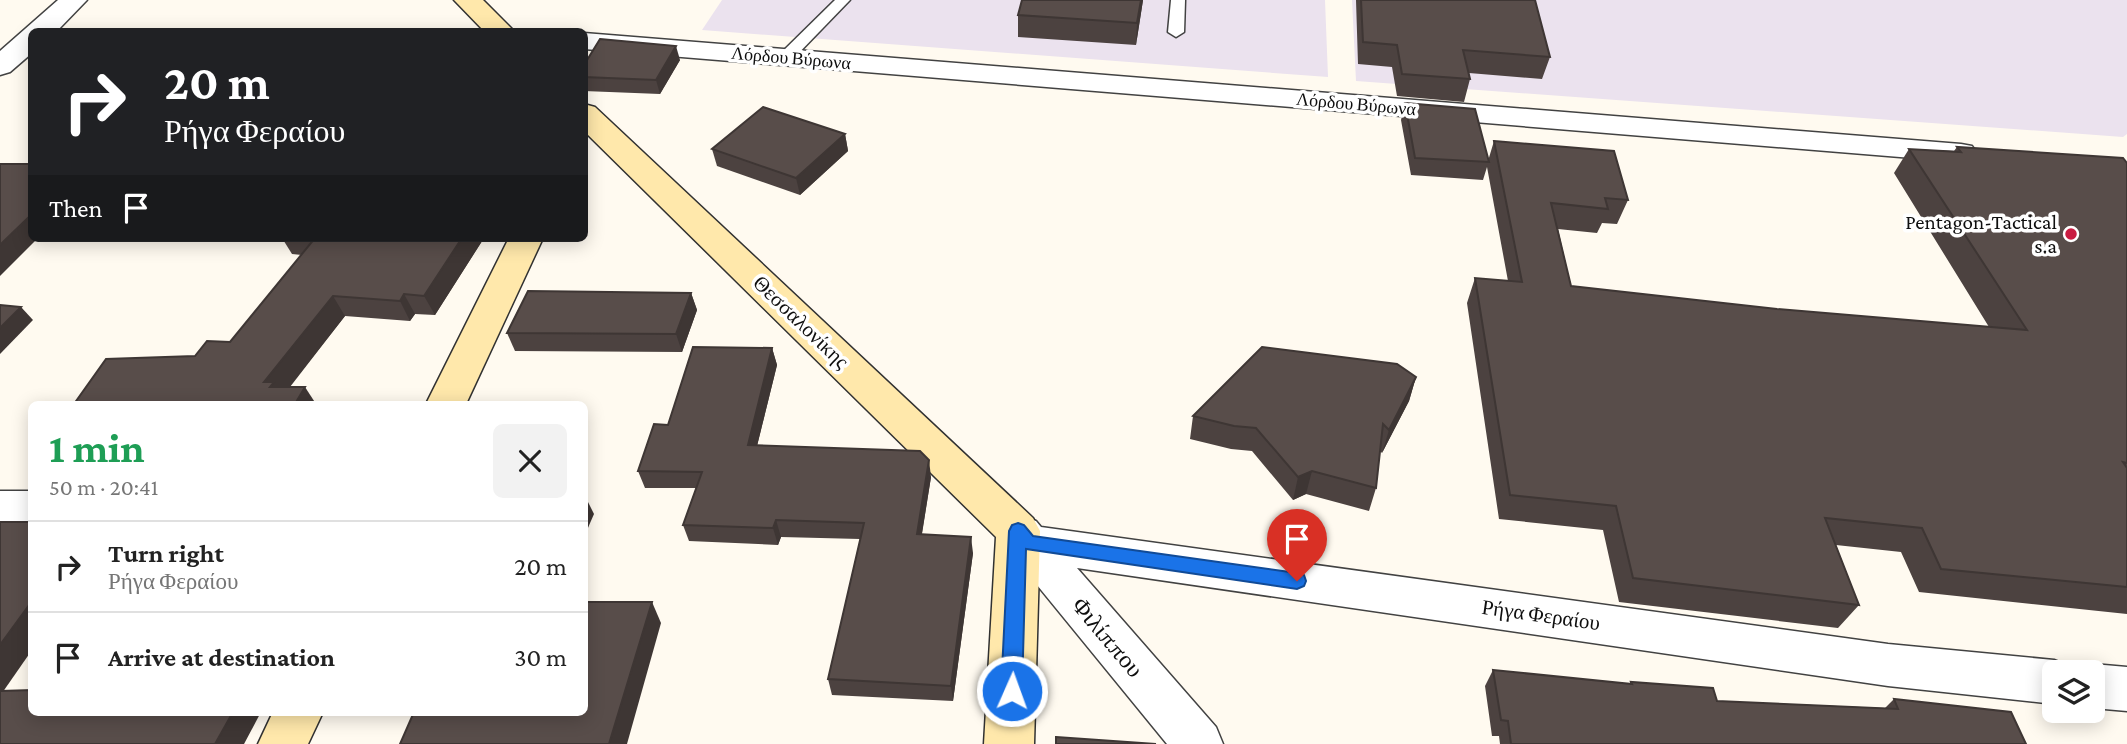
<!DOCTYPE html>
<html lang="en">
<head>
<meta charset="utf-8">
<style>
	:root { --surface:#fff; --page:#f2f2f2; --text:#222; --muted:#767676; --line:#e0e0e0 }
	body { margin:0; font-family:"Crimson Pro",serif; background:var(--page); color:var(--text); height:100vh; display:flex; flex-direction:column; font-size:26px; white-space:nowrap }
	* { box-sizing:border-box; margin:0 }
	p { font-size:23px; color:var(--muted) }
	.icon { flex:none; width:38px; height:38px; fill:none; stroke:currentColor; stroke-width:2; stroke-linecap:round; stroke-linejoin:round }
	.map { position:relative; flex:1; overflow:hidden }
	.panel { position:absolute; left:28px; top:401px; width:560px; height:315px; display:flex; flex-direction:column; background:var(--surface); border-radius:10px; box-shadow:0 4px 18px #0003 }
	.panel>* { flex:none }
	.hud { position:absolute; left:28px; top:28px; width:560px; height:214px; border-radius:10px; box-shadow:0 4px 18px #0003; background:#202124; color:#fff; overflow:hidden }
	.tools { position:absolute; left:2042px; top:660px; display:grid; gap:14px }
	.tools a { display:grid; place-items:center; width:63px; height:63px; border-radius:10px; background:var(--surface); box-shadow:0 4px 18px #0003; font-size:35px }
	.pin { position:absolute; display:grid; place-items:center; width:60px; height:60px; color:#fff; margin:-72px -30px; border-radius:50% 50% 50% 0; rotate:-45deg; box-shadow:0 0 7px #0007 }
	.pin .icon { rotate:45deg }
	.me { position:absolute; width:77px; margin:-38px; rotate:2deg; stroke-linejoin:round; filter:drop-shadow(0 0 5px #0008) }
	.turn { display:flex; align-items:center; gap:24px; height:147px; padding:0 21px; font-size:32px }
	.turn .icon { width:91px; height:91px; stroke-width:2.5 }
	.turn b { display:block; font-size:49px; line-height:60px }
	.then { display:flex; align-items:center; height:66px; padding:0 21px; background:#0003; gap:14px; font-size:26px }
	.round { display:grid; place-items:center; flex:none; width:74px; height:74px; border-radius:10px; background:var(--page) }
	.summary { display:flex; align-items:center; justify-content:space-between; height:119px; padding:0 21px }
	h1 { font-size:42px; font-weight:700; line-height:52px; color:#1e9e55 }
	ul { padding:0; list-style:none }
	li { display:flex; align-items:center; gap:21px; height:91px; padding:0 21px; border-top:2px solid var(--line) }
	li div { flex:1 }
	li b { display:block; font-size:26px }
	li em { font-style:normal }
	.map>svg:first-child { display:block }
	.industrial { fill:#ebe2ee }
	.lines { fill:none; stroke-linecap:round; stroke-linejoin:round }
	.service-casing { stroke:#424242; stroke-width:3 }
	.minor-casing { stroke:#424242; stroke-width:3 }
	.secondary-casing { stroke:#313131; stroke-width:3 }
	.service { fill:#fff; fill-rule:evenodd }
	.minor { fill:#fff; fill-rule:evenodd }
	.secondary { fill:#ffe8ab; fill-rule:evenodd }
	.wall { fill:#4c4240 }
	.shaded-wall { fill:#3e3634 }
	.building { fill:#584d4a; stroke:#3e3634; stroke-width:2 }
	.route { fill:#1a73e8; stroke:#114b97; stroke-width:2 }
	.poi-dot { fill:#c91c41; stroke:#fff; stroke-width:2.5 }
	.labels { text-anchor:middle; dominant-baseline:central; stroke-width:7; stroke-linejoin:round; paint-order:stroke }
	.far-street-label { font-size:18px; fill:#0f0f0f; stroke:#fff }
	.poi-label { font-size:21px; fill:#0f0f0f; stroke:#fff; text-anchor:end }
	.street-label { font-size:21px; fill:#0f0f0f; stroke:#fff }
	.near-street-label { font-size:24px; fill:#0f0f0f; stroke:#fff }
</style>
</head>
<body>
<div class="map">
<svg width="2127" height="744" viewBox="0 0 2127 744">
	<rect width="100%" height="100%" fill="#fffaf0"/>
	<g class="industrial">
		<polygon points="722,0 1325,0 1328,77 702,30"/>
		<polygon points="1352,0 2127,0 2127,134 2123,137 1356,81"/>
	</g>
	<g class="lines">
		<defs>
			<g id="service">
				<polygon points="835,0 850,0 791,61 779,61 777,58 779,55"/>
				<polygon points="1171,0 1185,0 1184,32 1176,37 1168,32"/>
			</g>
			<g id="minor">
				<polygon points="58,0 87,0 56,32 32,32 32,53 10,72 0,75 0,51"/>
				<polygon points="584,33 1961,144 1972,146 1977,153 1972,160 1961,162 584,49"/>
				<rect x="0" y="491" width="32" height="34"/>
				<polygon points="1021,516 1036,521 1041,527 1888,644 2054,660 2071,667 2074,672 2054,672 2054,704 1888,686 1077,568 1216,727 1223,744 1167,744 1006,547 999,534 1006,521"/>
				<polygon points="2093,664 2127,667 2127,711 2093,708 2093,672 2075,672"/>
			</g>
			<g id="secondary">
				<polygon points="454,0 483,0 515,32 485,32"/>
				<polygon points="584,104 595,107 1033,518 1040,531 1034,744 984,744 996,537 584,131"/>
				<polygon points="509,238 543,238 466,404 426,404"/>
				<polygon points="273,712 323,712 308,744 258,744"/>
			</g>
		</defs>
		<use href="#service" class="service-casing"/>
		<use href="#minor" class="minor-casing"/>
		<use href="#secondary" class="secondary-casing"/>
		<use href="#service" class="service"/>
		<use href="#minor" class="minor"/>
		<use href="#secondary" class="secondary"/>
	</g>
	<g class="wall">
		<polygon points="1143,0 1136,45 1018,37 1018,15"/>
		<polygon points="1356,0 1535,0 1550,57 1542,79 1469,73 1470,79 1464,102 1397,96 1392,67 1358,64"/>
		<polygon points="680,60 660,94 584,91 584,65"/>
		<polygon points="1405,103 1488,161 1494,141 1628,200 1617,224 1602,223 1597,233 1558,229 1571,286 1777,309 1989,327 1894,173 1909,149 1954,151 1957,147 2127,163 2127,614 1919,592 1901,552 1836,545 1859,605 1838,628 1619,602 1603,530 1499,519 1467,303 1475,278 1508,281 1487,167 1483,180 1411,175 1401,120"/>
		<polygon points="845,134 848,151 800,195 717,166 712,149"/>
		<polygon points="282,238 484,238 435,315 415,314 410,321 345,316 289,387 316,404 195,356 230,342 302,255 292,254"/>
		<polygon points="691,293 697,310 682,352 515,351 507,333"/>
		<polygon points="772,348 777,365 757,446 931,477 922,534 973,553 953,701 832,695 828,679 860,539 781,537 778,545 689,541 683,525 696,488 645,488 638,471 668,425"/>
		<polygon points="1416,377 1409,401 1382,453 1380,451 1376,488 1369,511 1306,494 1293,500 1252,451 1231,449 1190,439 1193,416"/>
		<polygon points="1493,670 1630,684 1631,682 1717,701 1885,708 1894,699 2026,744 1500,744 1499,736 1492,736 1485,686"/>
	</g>
	<g class="shaded-wall">
		<polygon points="1141,0 1143,0 1136,45 1137,23"/>
		<polygon points="676,46 680,60 660,94 656,80"/>
		<polygon points="845,134 848,151 800,195 796,178"/>
		<polygon points="32,214 32,238 38,238 0,276 0,245"/>
		<polygon points="462,238 484,238 435,315 424,296"/>
		<polygon points="691,293 697,310 682,352 676,334"/>
		<polygon points="404,294 415,314 410,321 400,301"/>
		<polygon points="333,296 345,316 283,396 264,382"/>
		<polygon points="21,307 33,320 0,354 0,328"/>
		<polygon points="772,348 777,365 753,462 748,445"/>
		<polygon points="1416,377 1409,401 1382,453 1389,430"/>
		<polygon points="305,387 316,404 295,404"/>
		<polygon points="929,460 931,477 919,551 917,534"/>
		<polygon points="1312,471 1306,494 1293,500 1298,477"/>
		<polygon points="584,494 594,514 584,537"/>
		<polygon points="776,520 781,537 778,545 773,528"/>
		<polygon points="971,537 973,553 953,701 951,686"/>
		<polygon points="32,601 32,650 0,696 0,645"/>
		<polygon points="652,602 661,623 627,744 609,744"/>
		<polygon points="233,712 261,712 244,744 215,744"/>
	</g>
	<g class="building">
		<polygon points="1022,0 1141,0 1137,23 1018,15"/>
		<polygon points="1361,0 1535,0 1550,57 1463,50 1470,79 1402,74 1397,45 1363,42"/>
		<polygon points="600,39 676,46 656,80 584,77 584,65"/>
		<polygon points="1405,103 1475,109 1489,162 1415,158"/>
		<polygon points="763,107 845,134 796,178 712,149"/>
		<polygon points="1494,141 1614,151 1628,200 1605,198 1608,209 1551,203 1571,286 1777,309 2027,330 1909,149 1961,152 1957,147 2123,158 2127,163 2127,463 2123,462 2127,468 2127,587 1941,569 1922,528 1825,518 1859,605 1633,578 1616,506 1510,495 1475,278 1522,282"/>
		<polygon points="0,164 32,164 32,214 0,245"/>
		<polygon points="315,238 462,238 424,296 404,294 400,301 333,296 264,382 274,382 270,387 305,387 295,404 74,404 106,359 195,356 207,341 230,342"/>
		<polygon points="528,291 691,293 676,334 507,333"/>
		<polygon points="0,305 21,307 0,328"/>
		<polygon points="693,347 772,348 748,445 920,451 929,460 917,534 971,537 951,686 828,679 864,523 776,520 773,528 683,525 702,472 638,471 654,424 668,425"/>
		<polygon points="1262,347 1397,364 1416,377 1389,430 1383,424 1376,488 1312,471 1298,477 1256,428 1234,426 1193,416"/>
		<polygon points="0,522 32,522 32,601 0,645"/>
		<polygon points="584,602 652,602 609,744 400,744 414,712 584,712"/>
		<polygon points="1493,670 1632,684 1631,682 1713,688 1717,701 1898,709 1894,699 2011,712 2026,744 1511,744 1508,721 1501,720"/>
		<polygon points="32,690 32,712 233,712 215,744 0,744 0,691"/>
		<polygon points="1056,737 1156,744 1056,744"/>
	</g>
	<polygon class="route" points="1018,523 1024,525 1033,536 1297,573 1304,575 1306,581 1304,586 1297,589 1026,549 1022,691 1019,697 1012,700 1004,697 1001,691 1009,531 1012,525"/>
	<circle class="poi-dot" cx="2071" cy="234" r="7"/>
	<g class="labels">
		<g class="far-street-label">
			<text transform="translate(791 58) rotate(5)">Λόρδου Βύρωνα</text>
			<text transform="translate(1356 104) rotate(5)">Λόρδου Βύρωνα</text>
		</g>
		<g class="poi-label">
			<text x="2057" y="222">Pentagon-Tactical<tspan x="2057" dy="24">s.a</tspan></text>
		</g>
		<g class="street-label">
			<text transform="translate(801 322) rotate(44)">Θεσσαλονίκης</text>
			<text transform="translate(1541 615) rotate(8)">Ρήγα Φεραίου</text>
		</g>
		<g class="near-street-label">
			<text transform="translate(1108 637) rotate(50)">Φιλίππου</text>
		</g>
	</g>
</svg>
<div class="tools">
<a><svg class="icon" aria-label="layers" viewBox="0 0 24 24"><path d="M12 4l9 5-9 5-9-5zM3 14l9 5 9-5"/></svg></a>
</div>
<div class="pin" style="left:1297px;top:581px;background:#d93025"><svg class="icon" aria-label="arrive" viewBox="0 0 24 24"><path d="M6 21V4h12l-3 4 3 4H6"/></svg></div>
<svg class="me" style="left:1012px;top:691px" viewBox="-20 -20 40 40"><circle r="17" fill="#1a73e8" stroke="#fff" stroke-width="3"/><path d="M0-11L8 9 0 5-8 9z" fill="#fff"/></svg>
<div class="hud">
<div class="turn"><svg class="icon" aria-label="right" viewBox="0 0 24 24"><path d="M7 20v-9h11M14 6l5 5-5 5"/></svg><div><b>20 m</b>Ρήγα Φεραίου</div></div>
<div class="then">Then<svg class="icon" aria-label="arrive" viewBox="0 0 24 24"><path d="M6 21V4h12l-3 4 3 4H6"/></svg></div>
</div>
<section class="panel">
<div class="summary"><div><h1>1 min</h1><p>50 m · 20:41</p></div><a class="round"><svg class="icon" aria-label="close" viewBox="0 0 24 24"><path d="M6 6l12 12M18 6L6 18"/></svg></a></div>
<ul>
<li><svg class="icon" aria-label="right" viewBox="0 0 24 24"><path d="M7 20v-9h11M14 6l5 5-5 5"/></svg><div><b>Turn right</b><p>Ρήγα Φεραίου</p></div><em>20 m</em></li>
<li><svg class="icon" aria-label="arrive" viewBox="0 0 24 24"><path d="M6 21V4h12l-3 4 3 4H6"/></svg><div><b>Arrive at destination</b></div><em>30 m</em></li>
</ul>
</section>
</div>
</body>
</html>
